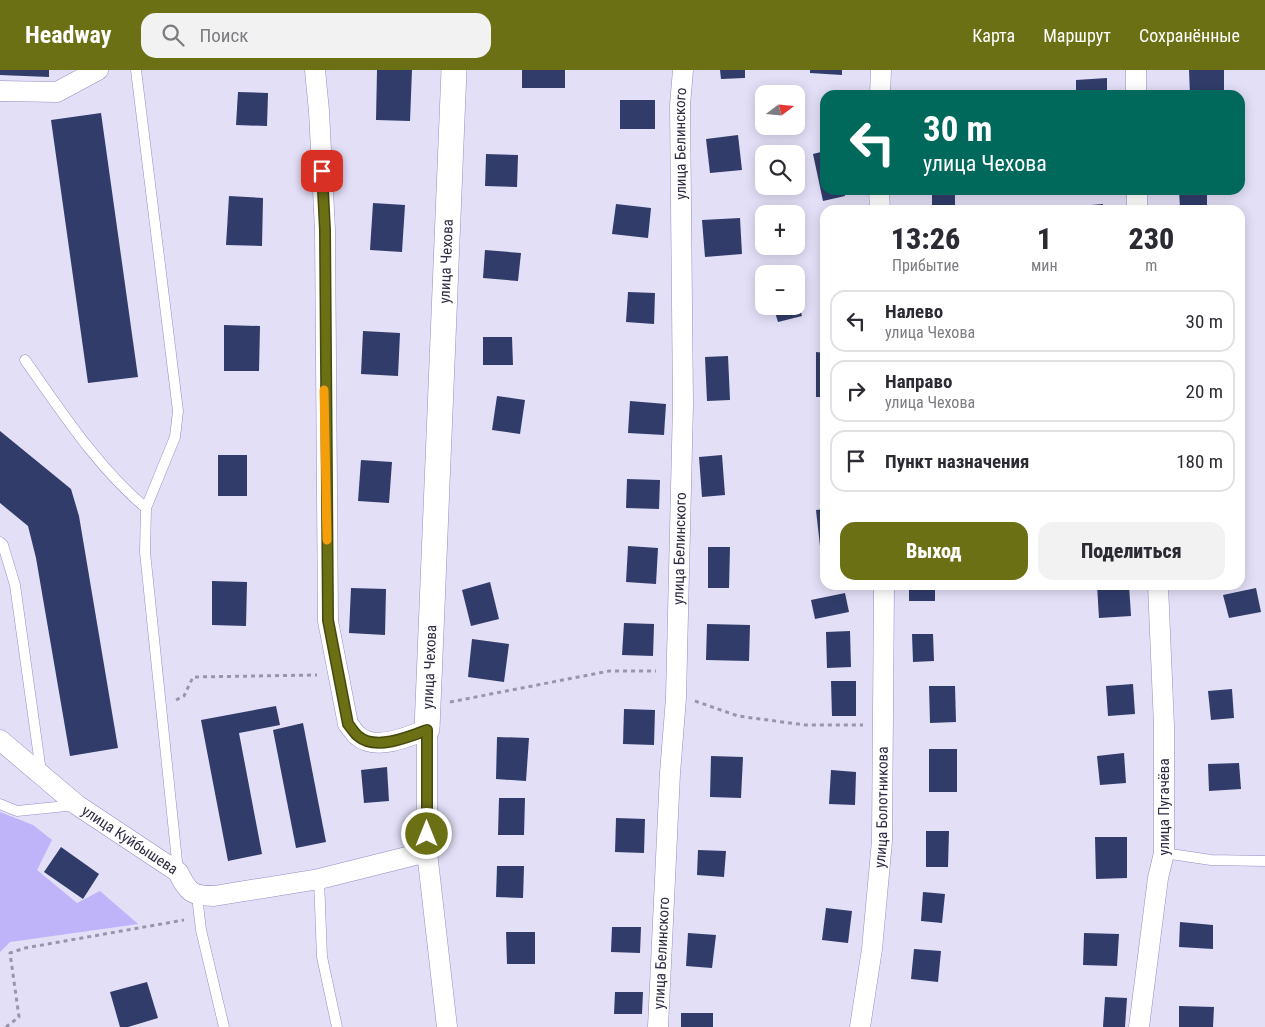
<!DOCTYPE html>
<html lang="ru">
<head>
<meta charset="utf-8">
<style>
	:root { --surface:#fff; --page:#f2f2f3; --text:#2b2b33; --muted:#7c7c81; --line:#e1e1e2; --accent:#6c7015 }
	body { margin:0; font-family:"Roboto Condensed",sans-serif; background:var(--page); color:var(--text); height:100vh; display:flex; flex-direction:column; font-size:19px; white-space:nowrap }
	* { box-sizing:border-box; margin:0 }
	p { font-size:16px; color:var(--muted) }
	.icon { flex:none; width:28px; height:28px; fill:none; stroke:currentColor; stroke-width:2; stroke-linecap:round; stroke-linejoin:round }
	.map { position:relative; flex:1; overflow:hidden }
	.side { position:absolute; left:820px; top:135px; width:425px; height:385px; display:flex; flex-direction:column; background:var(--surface); border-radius:15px; box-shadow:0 2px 12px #0003 }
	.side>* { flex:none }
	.guide { position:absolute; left:820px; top:20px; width:425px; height:105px; border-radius:15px; box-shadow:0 2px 12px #0003; background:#00695c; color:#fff; overflow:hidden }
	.needle { width:32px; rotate:74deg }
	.fabs { position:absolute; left:755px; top:15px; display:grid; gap:10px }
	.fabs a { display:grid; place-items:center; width:50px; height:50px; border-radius:10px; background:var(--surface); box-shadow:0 2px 12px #0003; font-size:25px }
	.pin { position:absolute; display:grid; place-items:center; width:42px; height:42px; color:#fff; margin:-21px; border-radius:10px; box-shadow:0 2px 8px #0006 }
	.me { position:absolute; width:55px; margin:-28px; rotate:0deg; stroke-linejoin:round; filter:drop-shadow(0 0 4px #0008) }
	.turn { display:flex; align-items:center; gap:18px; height:105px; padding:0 20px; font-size:22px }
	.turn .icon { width:65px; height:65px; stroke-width:2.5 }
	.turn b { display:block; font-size:35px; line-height:42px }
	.eta { display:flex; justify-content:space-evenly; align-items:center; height:85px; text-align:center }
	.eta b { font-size:30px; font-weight:800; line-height:35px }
	.action { display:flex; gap:10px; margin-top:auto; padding:10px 20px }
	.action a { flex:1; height:58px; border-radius:15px; background:var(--accent); color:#fff; font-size:20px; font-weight:800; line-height:58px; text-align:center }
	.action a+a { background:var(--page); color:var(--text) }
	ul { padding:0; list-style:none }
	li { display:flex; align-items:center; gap:15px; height:62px; margin:0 10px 8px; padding:0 10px; border:2px solid var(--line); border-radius:15px }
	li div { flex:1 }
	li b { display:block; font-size:19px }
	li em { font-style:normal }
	header { display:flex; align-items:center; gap:30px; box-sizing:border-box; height:70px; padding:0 25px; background:var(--accent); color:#fff }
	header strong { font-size:24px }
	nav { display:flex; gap:28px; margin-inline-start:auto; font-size:18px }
	.search { width:350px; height:45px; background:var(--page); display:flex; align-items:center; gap:12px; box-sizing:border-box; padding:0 18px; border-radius:15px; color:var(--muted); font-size:19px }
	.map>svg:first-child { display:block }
	.green { fill:#bfb3f9 }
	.building { fill:#313c6a }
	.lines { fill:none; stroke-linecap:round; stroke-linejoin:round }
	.service-casing { stroke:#968dc4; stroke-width:11 }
	.minor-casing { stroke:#968dc4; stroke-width:21 }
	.tertiary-casing { stroke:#968dc4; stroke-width:26 }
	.path { stroke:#9995ad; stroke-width:3; stroke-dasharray:4 4; stroke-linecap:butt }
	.service { stroke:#fff; stroke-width:10 }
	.minor { stroke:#fff; stroke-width:20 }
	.tertiary { stroke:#fff; stroke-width:25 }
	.route-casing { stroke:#46490e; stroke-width:12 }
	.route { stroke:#6c7015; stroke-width:9 }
	.slow { stroke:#f59e0b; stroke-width:9 }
	.labels { text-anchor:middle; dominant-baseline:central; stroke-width:5; stroke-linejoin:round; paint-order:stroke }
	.street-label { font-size:15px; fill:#2f2b42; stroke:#f0eefa }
</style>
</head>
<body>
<header>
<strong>Headway</strong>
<div class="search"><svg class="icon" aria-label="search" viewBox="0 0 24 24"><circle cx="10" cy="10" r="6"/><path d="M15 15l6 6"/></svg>Поиск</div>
<nav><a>Карта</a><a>Маршрут</a><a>Сохранённые</a></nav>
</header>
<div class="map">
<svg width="1265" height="957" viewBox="0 0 1265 957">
	<rect width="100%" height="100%" fill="#e3dff7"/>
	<polygon class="green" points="0,742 33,755 52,770 37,800 77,833 100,821 138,854 10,872 0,882"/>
	<g class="building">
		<polygon points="0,0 49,0 49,7 0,5"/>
		<polygon points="377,0 412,0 410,51 376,50"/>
		<rect x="522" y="0" width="43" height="18"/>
		<polygon points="720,0 745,0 745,8 721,9"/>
		<polygon points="810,0 842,0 842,5 810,3"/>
		<polygon points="1189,0 1224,0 1224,25 1190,25"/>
		<polygon points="1107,8 1107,25 1076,25 1076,10"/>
		<polygon points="238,22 268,23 267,56 236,55"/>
		<rect x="620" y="30" width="35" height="29"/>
		<polygon points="101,43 138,307 88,313 51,50"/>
		<polygon points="738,65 742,100 710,103 706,69"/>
		<polygon points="825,81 825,120 844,120 845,126 823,131 813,84"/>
		<polygon points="486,84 518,85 517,117 485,116"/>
		<rect x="932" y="120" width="23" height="20"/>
		<polygon points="1179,120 1207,120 1207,137 1180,138"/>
		<polygon points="229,126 263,128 262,176 226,175"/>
		<polygon points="373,133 405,135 402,182 370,180"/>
		<polygon points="616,134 651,138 648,168 612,164"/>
		<polygon points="1103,134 1103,140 1080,140 1080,136"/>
		<polygon points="740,148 742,184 705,187 702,150"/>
		<polygon points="485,180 521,183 518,211 483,208"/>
		<polygon points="628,222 655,223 654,254 626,252"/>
		<polygon points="797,228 802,246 778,252 773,236 796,236"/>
		<polygon points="224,255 260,256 259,301 224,301"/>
		<polygon points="363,261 400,263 398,306 361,304"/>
		<polygon points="483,267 512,267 513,295 483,295"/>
		<polygon points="816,282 825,283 825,327 816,327"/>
		<polygon points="728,286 730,330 707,331 705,287"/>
		<polygon points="497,326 525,330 520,364 492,360"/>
		<polygon points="630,331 666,334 664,365 628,363"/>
		<polygon points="0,361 71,419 79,446 118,678 70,686 36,488 28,456 0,433"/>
		<polygon points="822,373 825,373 825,402 820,402"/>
		<rect x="218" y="385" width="29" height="41"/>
		<polygon points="722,385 725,425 702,427 699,387"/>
		<polygon points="361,390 392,392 389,433 358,431"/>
		<polygon points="627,409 660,410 659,439 626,438"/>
		<polygon points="825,439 825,475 820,476 816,440"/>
		<polygon points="628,476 658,478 656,514 626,512"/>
		<polygon points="708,477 730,477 729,518 708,518"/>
		<polygon points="212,511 247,512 246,556 212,555"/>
		<polygon points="490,512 499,549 471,556 462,520"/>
		<rect x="909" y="515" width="26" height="16"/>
		<polygon points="1097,515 1129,515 1131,546 1099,548"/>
		<polygon points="351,518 386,519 385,565 349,563"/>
		<polygon points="1256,518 1261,542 1229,548 1223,525"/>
		<polygon points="845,523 849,542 815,549 811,530"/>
		<polygon points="624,553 654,554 653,586 622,585"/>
		<polygon points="707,554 750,555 749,591 706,590"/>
		<polygon points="850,561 851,597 827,598 826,562"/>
		<polygon points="912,564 933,564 934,591 913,592"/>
		<polygon points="472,569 509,574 504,612 468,607"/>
		<polygon points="831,611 856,611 856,646 832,646"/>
		<polygon points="1133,614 1135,644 1108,646 1106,616"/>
		<polygon points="929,616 955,616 956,652 930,653"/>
		<polygon points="1232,619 1234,648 1211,650 1208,621"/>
		<polygon points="276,636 280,655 239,663 262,784 228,791 201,650"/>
		<polygon points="624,639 655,640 654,675 623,674"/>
		<polygon points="303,653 326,772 296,778 273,660"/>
		<polygon points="497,667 529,668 526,711 496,709"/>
		<rect x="929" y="679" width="28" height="43"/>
		<polygon points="1124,683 1126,713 1100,715 1097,686"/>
		<polygon points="711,686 743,687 741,728 710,727"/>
		<polygon points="1239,693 1241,719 1209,721 1208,694"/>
		<polygon points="387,697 389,731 364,733 361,700"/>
		<polygon points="831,700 856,702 855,735 829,734"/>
		<polygon points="499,728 525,728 524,765 498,765"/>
		<polygon points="616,748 645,749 644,783 615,782"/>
		<polygon points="926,761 949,761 948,797 926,797"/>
		<polygon points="1095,767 1127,767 1127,808 1096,809"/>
		<polygon points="61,777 99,804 83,829 44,802"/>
		<polygon points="698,780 726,781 724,807 697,805"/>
		<polygon points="497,796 524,796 523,828 496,827"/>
		<polygon points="923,822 945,824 942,853 921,851"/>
		<polygon points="826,838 852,841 848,873 822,870"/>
		<polygon points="1180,852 1213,855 1213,879 1179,877"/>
		<polygon points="612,857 641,857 640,883 611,882"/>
		<polygon points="506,862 535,862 535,894 507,894"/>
		<polygon points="688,863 716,865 712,898 686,896"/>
		<polygon points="1084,863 1119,864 1117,896 1083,895"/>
		<polygon points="914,879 941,881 938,912 911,909"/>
		<polygon points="147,912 158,948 128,957 120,957 110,922"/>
		<polygon points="615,922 643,922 642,944 614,944"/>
		<polygon points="1105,927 1127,928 1125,957 1103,957"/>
		<polygon points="1179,936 1214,937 1213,957 1179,957"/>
		<rect x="681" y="943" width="32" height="14"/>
	</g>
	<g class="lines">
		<defs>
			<g id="service">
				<polyline points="136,0 178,341 175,367 146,438 145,482 178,801"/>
				<path d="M25 290C62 342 97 397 146 438"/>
				<polyline points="0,472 3,475 15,515 41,702"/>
				<polyline points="0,734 17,741 76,735"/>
				<polyline points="1164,783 1211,790 1265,791"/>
				<polyline points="319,809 322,887 337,957"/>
				<polyline points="197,826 201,860 224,957"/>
			</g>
			<g id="minor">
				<path d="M315 0 319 41 325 160 328 551 348 654C351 657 354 663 358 666 375 681 409 667 427 659V782L447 957"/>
				<polyline points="1136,0 1136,25"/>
				<polyline points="0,21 57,22 98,0"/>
				<polyline points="880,25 881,0"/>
				<polyline points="879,120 880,140"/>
				<polyline points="1137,120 1137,140"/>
				<path id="s1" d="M0 670 77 735 178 802C188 822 191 826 214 826L319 809 427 782"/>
				<path id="s2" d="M658 957 670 703 676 628 683 334 680 35 683 0"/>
				<path id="s3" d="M860 957 872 879 882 771 884 515"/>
				<path id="s4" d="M1139 957 1158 808 1164 783V656L1158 515"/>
			</g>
			<g id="tertiary">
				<path id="s5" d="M427 659 454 0"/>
			</g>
		</defs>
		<use href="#service" class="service-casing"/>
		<use href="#minor" class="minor-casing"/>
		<use href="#tertiary" class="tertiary-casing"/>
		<g class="path">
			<polyline points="176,630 184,626 193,607 317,605"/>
			<polyline points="695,631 738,646 805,655 863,655"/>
			<polyline points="450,632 609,601 656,601"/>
			<polyline points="6,957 19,947 10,883 25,878 184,850"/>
		</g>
		<use href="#service" class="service"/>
		<use href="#minor" class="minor"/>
		<use href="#tertiary" class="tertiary"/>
	</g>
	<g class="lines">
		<defs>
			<path id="route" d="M322 101 325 160 328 550 348 654C351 657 354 663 358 666 375 681 409 667 427 660V764"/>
		</defs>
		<use href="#route" class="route-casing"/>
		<use href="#route" class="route"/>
		<polyline class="slow" points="324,320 327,470"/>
	</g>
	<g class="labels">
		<g class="street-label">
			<text stroke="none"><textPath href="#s2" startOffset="884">улица Белинского</textPath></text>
			<text stroke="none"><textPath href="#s5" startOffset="468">улица Чехова</textPath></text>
			<text stroke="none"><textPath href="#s2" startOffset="479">улица Белинского</textPath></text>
			<text stroke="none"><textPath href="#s5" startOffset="62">улица Чехова</textPath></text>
			<text stroke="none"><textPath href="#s3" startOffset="221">улица Болотникова</textPath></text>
			<text stroke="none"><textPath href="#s4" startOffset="222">улица Пугачёва</textPath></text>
			<text stroke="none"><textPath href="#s1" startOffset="164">улица Куйбышева</textPath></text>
			<text stroke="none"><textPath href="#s2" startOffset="74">улица Белинского</textPath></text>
		</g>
	</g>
</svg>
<div class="fabs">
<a><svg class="needle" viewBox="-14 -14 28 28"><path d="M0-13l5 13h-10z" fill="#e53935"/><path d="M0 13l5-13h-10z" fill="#7c7c81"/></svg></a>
<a><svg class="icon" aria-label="search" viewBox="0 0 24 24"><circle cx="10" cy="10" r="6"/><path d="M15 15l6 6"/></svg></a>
<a>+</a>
<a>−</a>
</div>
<div class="pin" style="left:322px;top:101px;background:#d93025"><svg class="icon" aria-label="arrive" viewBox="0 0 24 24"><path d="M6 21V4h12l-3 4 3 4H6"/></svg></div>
<svg class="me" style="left:427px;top:764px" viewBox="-20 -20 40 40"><circle r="17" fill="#6c7015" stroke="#fff" stroke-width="3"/><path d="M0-11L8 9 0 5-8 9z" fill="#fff"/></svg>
<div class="guide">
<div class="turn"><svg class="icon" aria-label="left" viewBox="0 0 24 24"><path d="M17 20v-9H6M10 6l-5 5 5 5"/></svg><div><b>30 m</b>улица Чехова</div></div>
</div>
<section class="side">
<div class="eta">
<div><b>13:26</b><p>Прибытие</p></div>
<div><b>1</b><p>мин</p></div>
<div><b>230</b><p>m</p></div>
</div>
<ul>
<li><svg class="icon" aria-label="left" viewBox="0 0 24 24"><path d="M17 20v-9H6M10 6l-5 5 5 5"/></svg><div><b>Налево</b><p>улица Чехова</p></div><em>30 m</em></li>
<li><svg class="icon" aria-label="right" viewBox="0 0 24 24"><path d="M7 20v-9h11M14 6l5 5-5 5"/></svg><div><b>Направо</b><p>улица Чехова</p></div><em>20 m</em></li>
<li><svg class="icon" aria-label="arrive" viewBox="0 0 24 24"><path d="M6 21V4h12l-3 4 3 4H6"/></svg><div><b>Пункт назначения</b></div><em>180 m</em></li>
</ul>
<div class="action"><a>Выход</a><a>Поделиться</a></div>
</section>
</div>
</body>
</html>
